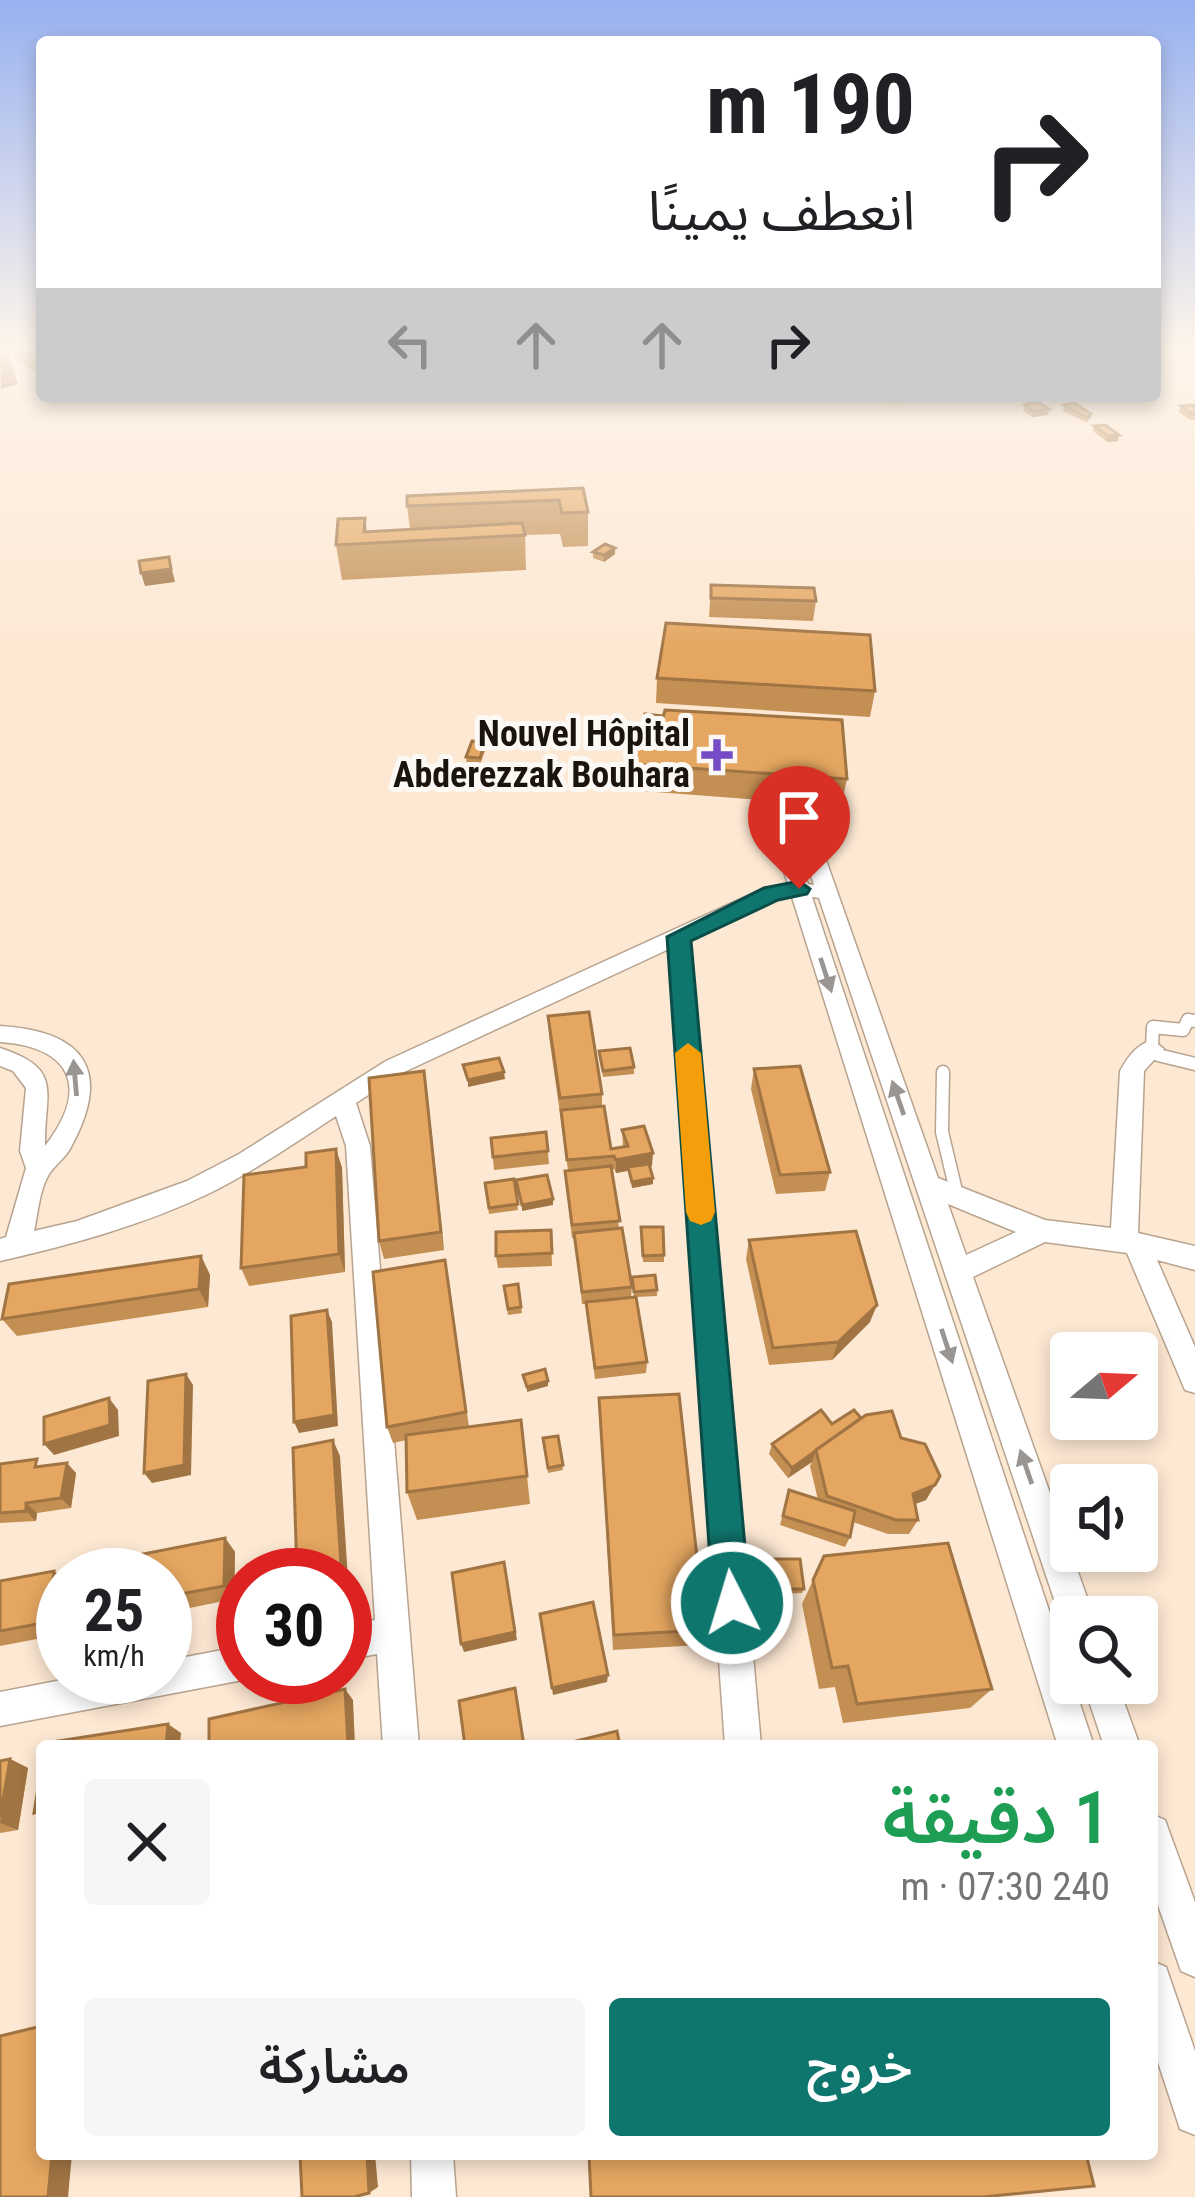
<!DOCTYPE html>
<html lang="ar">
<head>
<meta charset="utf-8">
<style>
	:root { --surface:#fff; --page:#f6f6f6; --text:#202124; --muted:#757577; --accent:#0f766e }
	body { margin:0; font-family:"Roboto Condensed","Noto Sans Arabic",sans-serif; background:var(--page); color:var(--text); direction:rtl; height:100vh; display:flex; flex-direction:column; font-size:45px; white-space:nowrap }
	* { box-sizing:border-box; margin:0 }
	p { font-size:39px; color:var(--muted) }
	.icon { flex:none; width:66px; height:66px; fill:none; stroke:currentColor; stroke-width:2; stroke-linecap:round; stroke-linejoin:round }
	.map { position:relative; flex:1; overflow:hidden; direction:ltr }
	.panel { position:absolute; left:36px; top:1740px; width:1122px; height:420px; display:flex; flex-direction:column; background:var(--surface); border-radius:12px; box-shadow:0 6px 18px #0003; direction:rtl }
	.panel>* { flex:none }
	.hud { position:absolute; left:36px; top:36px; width:1125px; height:366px; border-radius:12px; box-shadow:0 6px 18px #0003; direction:rtl; background:#fff; color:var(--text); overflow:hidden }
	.needle { width:78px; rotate:71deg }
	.controls { position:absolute; left:1050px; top:1332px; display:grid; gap:24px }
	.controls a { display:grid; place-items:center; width:108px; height:108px; border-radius:12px; background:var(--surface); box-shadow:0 6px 18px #0003; font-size:60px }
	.speed { position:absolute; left:36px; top:1548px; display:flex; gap:24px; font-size:60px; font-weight:700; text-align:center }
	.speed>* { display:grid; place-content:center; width:156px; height:156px; border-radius:50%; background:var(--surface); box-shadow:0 6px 18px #0003; line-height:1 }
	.speed small { font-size:30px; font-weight:400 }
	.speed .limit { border:18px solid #d22; background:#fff; color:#111 }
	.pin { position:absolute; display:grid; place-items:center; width:102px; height:102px; color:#fff; margin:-123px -51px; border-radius:50% 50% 50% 0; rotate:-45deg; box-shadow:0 0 12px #0007 }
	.pin .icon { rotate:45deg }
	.me { position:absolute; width:132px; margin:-66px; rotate:355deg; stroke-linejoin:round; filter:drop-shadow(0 0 9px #0008) }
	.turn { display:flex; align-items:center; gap:42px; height:252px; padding:0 48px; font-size:54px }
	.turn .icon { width:156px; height:156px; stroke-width:2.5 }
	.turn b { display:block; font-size:84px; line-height:102px }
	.lanes { display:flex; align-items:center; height:114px; padding:0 48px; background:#0003; justify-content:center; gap:60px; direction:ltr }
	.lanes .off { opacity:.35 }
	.round { display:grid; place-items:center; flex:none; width:126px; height:126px; border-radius:12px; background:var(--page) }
	.headline { display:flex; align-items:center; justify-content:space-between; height:204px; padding:0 48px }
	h1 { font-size:72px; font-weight:600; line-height:90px; color:#1e9e55 }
	.cta { display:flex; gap:24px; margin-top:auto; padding:24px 48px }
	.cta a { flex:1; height:138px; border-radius:12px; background:var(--accent); color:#fff; font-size:48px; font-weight:600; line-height:138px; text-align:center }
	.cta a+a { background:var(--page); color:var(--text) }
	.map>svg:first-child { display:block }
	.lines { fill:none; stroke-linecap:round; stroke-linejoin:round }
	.service-far1-casing { stroke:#b7a38f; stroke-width:12 }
	.service-casing { stroke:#b7a38f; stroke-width:15 }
	.minor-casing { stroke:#b7a38f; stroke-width:3 }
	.service-far1 { stroke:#fff; stroke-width:9 }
	.service { stroke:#fff; stroke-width:12 }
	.minor { fill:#fff; fill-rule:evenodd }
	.wall { fill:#c48f53 }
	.shaded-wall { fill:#a07443 }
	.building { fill:#e4a660; stroke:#a07443; stroke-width:3 }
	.oneway { fill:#989592 }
	.route { fill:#0f766e; stroke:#0a4d48; stroke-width:3 }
	.slow { fill:#f59e0b }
	.poi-dot { fill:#754cc5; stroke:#fcf8f4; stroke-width:4.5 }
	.labels { text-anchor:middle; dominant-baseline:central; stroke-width:10; stroke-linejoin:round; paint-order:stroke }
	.far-poi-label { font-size:36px; font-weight:bold; fill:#1b140d; stroke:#fcf8f4; text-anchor:end }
</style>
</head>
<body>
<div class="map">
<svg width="1195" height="2197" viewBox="0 0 1195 2197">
	<rect width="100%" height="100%" fill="#fde8d3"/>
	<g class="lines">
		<defs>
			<g id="service-far1">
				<polyline points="784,841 791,863"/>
				<polyline points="814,846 816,860"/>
			</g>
			<g id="service">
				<polyline points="1195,1021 1188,1020 1183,1030 1153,1027 1152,1046 1158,1055 1195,1064"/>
				<polyline points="943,1072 942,1132 957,1195"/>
			</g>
			<g id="minor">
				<polygon points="0,347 11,347 0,355"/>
				<path d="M816 854 826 860 938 1178 1045 1220 1111 1228 1120 1071C1129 1056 1135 1046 1152 1040L1164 1049 1144 1071 1138 1233 1195 1246V1270L1157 1260 1195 1347V1393L1185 1390 1127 1253 1045 1242 973 1277 1094 1617H1071V1631L1065 1629 1060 1617 819 898 812 897 1094 1746H1058L792 897 776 899 690 939 761 1746H725L669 949 402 1073 356 1103 370 1146 419 1746H383L377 1654 345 1660V1626L375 1620 346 1146 336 1116C295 1143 254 1171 210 1193 144 1225 70 1245 0 1261V1239L6 1237 26 1168 20 1151 26 1088 13 1071 0 1066V1048C65 1069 44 1092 45 1146 90 1088 72 1047 0 1042V1026C84 1031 113 1070 71 1147 65 1159 54 1165 48 1176 39 1192 38 1214 34 1231L77 1221 187 1181 239 1154 386 1061 765 888 788 884 781 863 784 859H798L808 884 814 885 806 860ZM948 1204 1016 1232 966 1255Z"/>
				<polygon points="243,1646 243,1677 250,1677 243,1680 0,1726 0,1692 77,1677 165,1677 165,1661"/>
				<polygon points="1083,1683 1117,1683 1140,1746 1104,1746"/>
				<polygon points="1152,1814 1165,1820 1195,1902 1195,1977 1181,1971 1152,1888"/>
				<polygon points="1152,1961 1166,1967 1195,2051 1195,2135 1180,2129 1152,2044"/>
				<polygon points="411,2154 453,2154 456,2197 412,2197"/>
			</g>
		</defs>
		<use href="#service-far1" class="service-far1-casing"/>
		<use href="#service" class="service-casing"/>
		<use href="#minor" class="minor-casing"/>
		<use href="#service-far1" class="service-far1"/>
		<use href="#service" class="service"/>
		<use href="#minor" class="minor"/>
	</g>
	<g class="wall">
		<polygon points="10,347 42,347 42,376 14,359"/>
		<polygon points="798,396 838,396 837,400"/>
		<polygon points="840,396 902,396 899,403 840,399"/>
		<polygon points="1025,405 1049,409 1048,415 1032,417 1023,411"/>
		<polygon points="1064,405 1091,414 1087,423 1063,411"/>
		<polygon points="1181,406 1195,406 1195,420 1190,420 1179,412"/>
		<polygon points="1094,426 1118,441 1107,442 1093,431"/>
		<polygon points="583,488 588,512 588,546 563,547 560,534 525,535 526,570 342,580 336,545 365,518 367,531 410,529 407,506"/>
		<polygon points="593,552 615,554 604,562 593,558"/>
		<polygon points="711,585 816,601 813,621 709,617"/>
		<polygon points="657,678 875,691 870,717 656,703"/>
		<polygon points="486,748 480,765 467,764 466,757"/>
		<polygon points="630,764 847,779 841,806 629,790"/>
		<polygon points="548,1016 602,1094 602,1106 611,1149 623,1147 622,1130 652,1166 650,1166 653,1184 632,1188 628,1171 616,1173 614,1169 611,1169 619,1228 632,1287 631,1297 634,1297 632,1277 657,1290 657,1296 636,1297 647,1362 646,1373 595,1379 586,1304 582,1304 575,1238 572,1238 566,1184 565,1171 568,1170 549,1036"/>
		<polygon points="599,1051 634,1067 634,1074 603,1077"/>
		<polygon points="754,1069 830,1172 825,1191 776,1194 751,1089"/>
		<polygon points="427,1091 444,1250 384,1259 379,1241"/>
		<polygon points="546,1132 549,1164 494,1170 491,1138"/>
		<polygon points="336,1149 342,1168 345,1272 249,1286 241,1268 306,1167"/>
		<polygon points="514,1179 518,1210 489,1214 485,1183"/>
		<polygon points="641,1227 664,1255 664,1262 643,1262"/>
		<polygon points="551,1230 552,1266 498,1268 496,1256"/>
		<polygon points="749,1240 870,1322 832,1360 769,1365 746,1259"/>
		<polygon points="201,1256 210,1275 208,1307 17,1336 2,1319"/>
		<polygon points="445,1260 469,1427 521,1420 530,1504 417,1520 407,1492 406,1440 393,1443 387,1427"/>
		<polygon points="518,1284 522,1313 508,1315 504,1286"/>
		<polygon points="599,1398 705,1630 701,1645 613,1650"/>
		<polygon points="861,1418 901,1438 926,1500 915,1504 918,1520 909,1534 888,1534 853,1522 850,1537 845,1547 780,1525 789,1490 818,1500 810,1466 812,1462 788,1478 769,1454 772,1444 832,1424"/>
		<polygon points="558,1436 563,1470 548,1473 543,1438"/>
		<polygon points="0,1464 44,1466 76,1473 71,1508 37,1513 36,1521 0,1523"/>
		<polygon points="225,1538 235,1552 234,1599 165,1613 165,1575"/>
		<polygon points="824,1556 992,1689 970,1708 843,1723 835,1687 819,1689 802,1604"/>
		<polygon points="773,1559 804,1589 802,1593 774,1594 771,1564"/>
		<polygon points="54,1571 63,1579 63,1634 0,1646 0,1581"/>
		<polygon points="10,1759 28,1768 18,1830 0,1833 0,1761"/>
	</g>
	<g class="shaded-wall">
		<polygon points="8,354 18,384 1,389 0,356"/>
		<polygon points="1049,409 1048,415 1032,417 1033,411"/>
		<polygon points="1119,435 1118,441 1107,442 1108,436"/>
		<polygon points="615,548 615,554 604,562 604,555"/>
		<polygon points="169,557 175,582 145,586 141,573"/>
		<polygon points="424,1071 427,1091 444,1250 441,1232"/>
		<polygon points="504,1072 505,1079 468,1087 468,1080"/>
		<polygon points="336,1149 342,1168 345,1272 339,1254"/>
		<polygon points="653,1153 652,1166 616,1173 616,1160"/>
		<polygon points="653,1178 653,1184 632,1188 632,1182"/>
		<polygon points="553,1199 553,1205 522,1211 522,1205"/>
		<polygon points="201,1256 210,1275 208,1307 199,1289"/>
		<polygon points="877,1305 870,1322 832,1360 838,1342"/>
		<polygon points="327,1310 332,1322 338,1426 299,1433 294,1422"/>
		<polygon points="186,1374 193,1385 191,1475 152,1483 144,1473"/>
		<polygon points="548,1381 548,1386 527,1392 527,1387"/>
		<polygon points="109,1398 118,1410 119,1436 54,1455 44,1444"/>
		<polygon points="333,1440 340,1456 348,1579 345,1580 345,1575 297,1575"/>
		<polygon points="816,1451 812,1462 788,1478 792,1468"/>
		<polygon points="67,1463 76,1473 71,1508 61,1498"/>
		<polygon points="935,1485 926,1500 904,1508 913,1494"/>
		<polygon points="26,1503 37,1513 36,1521 26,1511"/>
		<polygon points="225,1538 235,1552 234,1599 224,1586"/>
		<polygon points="504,1562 517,1640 464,1652 461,1644"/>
		<polygon points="54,1571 63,1579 63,1634 48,1622"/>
		<polygon points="608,1675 607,1682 553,1695 552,1688"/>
		<polygon points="345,1689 353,1700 355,1746 348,1746"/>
		<polygon points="168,1724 181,1733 180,1746 166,1746"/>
		<polygon points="10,1759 28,1768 18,1830 0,1823"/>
		<polygon points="52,2154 72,2154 68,2197 48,2197"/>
		<polygon points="367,2154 375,2154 378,2187 369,2193"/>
	</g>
	<g class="building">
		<polygon points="1036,401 1049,409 1033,411 1025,405"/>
		<polygon points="1074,403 1091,414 1088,418 1064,405"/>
		<polygon points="1194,405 1195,414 1192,414 1181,406"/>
		<polygon points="1105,425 1119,435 1108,436 1094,426"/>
		<polygon points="583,488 588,512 562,513 559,500 407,506 407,496"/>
		<polygon points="365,518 364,532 522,523 525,535 336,545 338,519"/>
		<polygon points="605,544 615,548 604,555 593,552"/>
		<polygon points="169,557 171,569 141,573 139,561"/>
		<polygon points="711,585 814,588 816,601 711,598"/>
		<polygon points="666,623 870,635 875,691 657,678"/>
		<polygon points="665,710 842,720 847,779 630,764 640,723 661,724"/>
		<polygon points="645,714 663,716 661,724 643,723"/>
		<polygon points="472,741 485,742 480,758 466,757"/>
		<polygon points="589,1012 602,1094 560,1098 548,1016"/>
		<polygon points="630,1048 634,1067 603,1071 599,1051"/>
		<polygon points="499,1058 504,1072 468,1080 463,1065"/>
		<polygon points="800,1066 830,1172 780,1175 754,1069"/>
		<polygon points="424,1071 441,1232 379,1241 369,1078"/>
		<polygon points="604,1106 611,1149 628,1146 622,1130 644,1126 653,1153 616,1160 614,1156 567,1160 561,1110"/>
		<polygon points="546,1132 548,1151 493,1157 491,1138"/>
		<polygon points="336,1149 339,1254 241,1268 244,1175 306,1167 306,1153"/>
		<polygon points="649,1164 653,1178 632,1182 628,1167"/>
		<polygon points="611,1166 620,1221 572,1225 565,1171"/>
		<polygon points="547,1175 553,1199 522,1205 516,1180"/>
		<polygon points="514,1179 518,1204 489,1208 485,1183"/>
		<polygon points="641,1227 663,1227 664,1255 643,1256"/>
		<polygon points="622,1228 632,1287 582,1292 574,1233"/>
		<polygon points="551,1230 552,1253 496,1256 496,1232"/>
		<polygon points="856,1231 877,1305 838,1342 773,1348 749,1240"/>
		<polygon points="201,1256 199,1289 2,1319 9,1284"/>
		<polygon points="445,1260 466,1412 387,1427 373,1272"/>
		<polygon points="655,1275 657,1290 634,1292 632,1277"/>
		<polygon points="518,1284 521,1307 508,1309 504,1286"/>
		<polygon points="636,1297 647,1362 595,1368 586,1302"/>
		<polygon points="327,1310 334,1415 294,1422 291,1316"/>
		<polygon points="545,1369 548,1381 527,1387 523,1375"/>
		<polygon points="186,1374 184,1465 144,1473 148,1381"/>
		<polygon points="679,1394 705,1630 614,1635 599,1398"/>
		<polygon points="109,1398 110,1425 44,1444 44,1417"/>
		<polygon points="821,1410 832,1424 854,1410 861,1418 792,1468 772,1444"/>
		<polygon points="892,1411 901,1438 925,1444 940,1476 935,1485 913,1494 918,1520 896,1520 827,1496 816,1450 866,1415"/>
		<polygon points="521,1420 527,1476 407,1492 406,1435"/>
		<polygon points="558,1436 563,1465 548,1468 543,1438"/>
		<polygon points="333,1440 341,1566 297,1575 293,1448"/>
		<polygon points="37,1459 35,1467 67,1463 61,1498 26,1503 26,1511 0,1513 0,1464"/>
		<polygon points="789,1490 855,1511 850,1537 783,1516"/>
		<polygon points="225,1538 224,1586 165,1597 165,1575 96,1575 97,1563"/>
		<polygon points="948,1543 992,1689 857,1704 848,1666 832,1668 813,1580 824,1556"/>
		<polygon points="773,1559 800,1559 804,1589 776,1589"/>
		<polygon points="504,1562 515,1632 461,1644 452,1573"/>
		<polygon points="54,1571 48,1622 0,1631 0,1581"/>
		<polygon points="593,1602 608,1675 552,1688 540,1614"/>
		<polygon points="515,1688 524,1746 465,1746 459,1701"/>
		<polygon points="345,1689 348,1746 209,1746 209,1719"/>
		<polygon points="168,1724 166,1746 50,1746 51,1742"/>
		<polygon points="617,1731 620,1746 560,1746 560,1745"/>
		<polygon points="10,1759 0,1817 0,1761"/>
		<polygon points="42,1787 42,1811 34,1813 38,1788"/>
		<polygon points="42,2026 42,2154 52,2154 48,2197 0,2197 0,2036"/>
		<polygon points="300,2154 367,2154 369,2193 354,2197 302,2197"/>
		<polygon points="589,2154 1086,2154 1094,2186 982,2197 591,2197"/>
	</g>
	<defs><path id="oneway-solid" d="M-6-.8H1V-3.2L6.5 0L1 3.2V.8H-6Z" transform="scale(3)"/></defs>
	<g class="oneway">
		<use href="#oneway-solid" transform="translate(826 975) rotate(72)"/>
		<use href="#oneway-solid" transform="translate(75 1078) rotate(-95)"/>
		<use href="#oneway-solid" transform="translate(898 1098) rotate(-109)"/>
		<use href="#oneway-solid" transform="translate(947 1346) rotate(72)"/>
		<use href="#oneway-solid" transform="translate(1026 1467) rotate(-109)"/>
	</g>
	<linearGradient id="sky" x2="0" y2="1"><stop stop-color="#98b1f0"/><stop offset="0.53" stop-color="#fef5eb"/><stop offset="1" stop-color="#fef5eb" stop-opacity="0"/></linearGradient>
	<rect width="1195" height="655" fill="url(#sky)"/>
	<polygon class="route" points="799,881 810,889 807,894 778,900 691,941 750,1603 745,1616 732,1622 718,1616 713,1603 667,937 764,888"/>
	<polygon class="slow" points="688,1043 701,1053 715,1212 711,1221 701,1225 690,1221 686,1212 675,1053"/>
	<path class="poi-dot" d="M711 737h12v12h12v12h-12v12h-12v-12h-12v-12h12z"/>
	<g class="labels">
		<g class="far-poi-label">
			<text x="690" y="734">Nouvel Hôpital<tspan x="690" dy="41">Abderezzak Bouhara</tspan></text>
		</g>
	</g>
</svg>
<div class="controls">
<a><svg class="needle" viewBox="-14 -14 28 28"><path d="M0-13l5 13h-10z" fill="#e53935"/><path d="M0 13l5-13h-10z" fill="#757577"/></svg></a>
<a><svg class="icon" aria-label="sound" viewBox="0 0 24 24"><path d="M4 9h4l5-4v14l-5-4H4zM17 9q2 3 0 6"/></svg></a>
<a><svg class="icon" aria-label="search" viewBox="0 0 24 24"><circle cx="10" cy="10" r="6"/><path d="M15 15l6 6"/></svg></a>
</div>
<div class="speed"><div>25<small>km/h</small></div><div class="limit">30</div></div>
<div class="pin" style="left:799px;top:889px;background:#d93025"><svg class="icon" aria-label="arrive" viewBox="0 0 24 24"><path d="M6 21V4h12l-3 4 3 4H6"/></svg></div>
<svg class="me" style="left:732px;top:1603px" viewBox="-20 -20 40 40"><circle r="17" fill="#0f766e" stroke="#fff" stroke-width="3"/><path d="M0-11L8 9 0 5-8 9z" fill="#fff"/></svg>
<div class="hud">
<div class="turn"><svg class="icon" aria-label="right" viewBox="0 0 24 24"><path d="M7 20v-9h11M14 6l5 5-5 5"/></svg><div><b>190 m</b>انعطف يمينًا</div></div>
<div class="lanes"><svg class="icon off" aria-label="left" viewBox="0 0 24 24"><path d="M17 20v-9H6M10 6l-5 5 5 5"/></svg><svg class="icon off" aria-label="ahead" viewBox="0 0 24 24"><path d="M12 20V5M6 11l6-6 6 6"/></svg><svg class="icon off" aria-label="ahead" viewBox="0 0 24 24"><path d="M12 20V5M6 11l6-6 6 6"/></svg><svg class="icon" aria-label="right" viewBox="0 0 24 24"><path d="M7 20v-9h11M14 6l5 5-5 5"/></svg></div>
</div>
<section class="panel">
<div class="headline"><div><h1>1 دقيقة</h1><p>240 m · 07:30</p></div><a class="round"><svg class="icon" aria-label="close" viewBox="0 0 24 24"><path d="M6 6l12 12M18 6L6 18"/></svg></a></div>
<div class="cta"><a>خروج</a><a>مشاركة</a></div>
</section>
</div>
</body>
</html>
